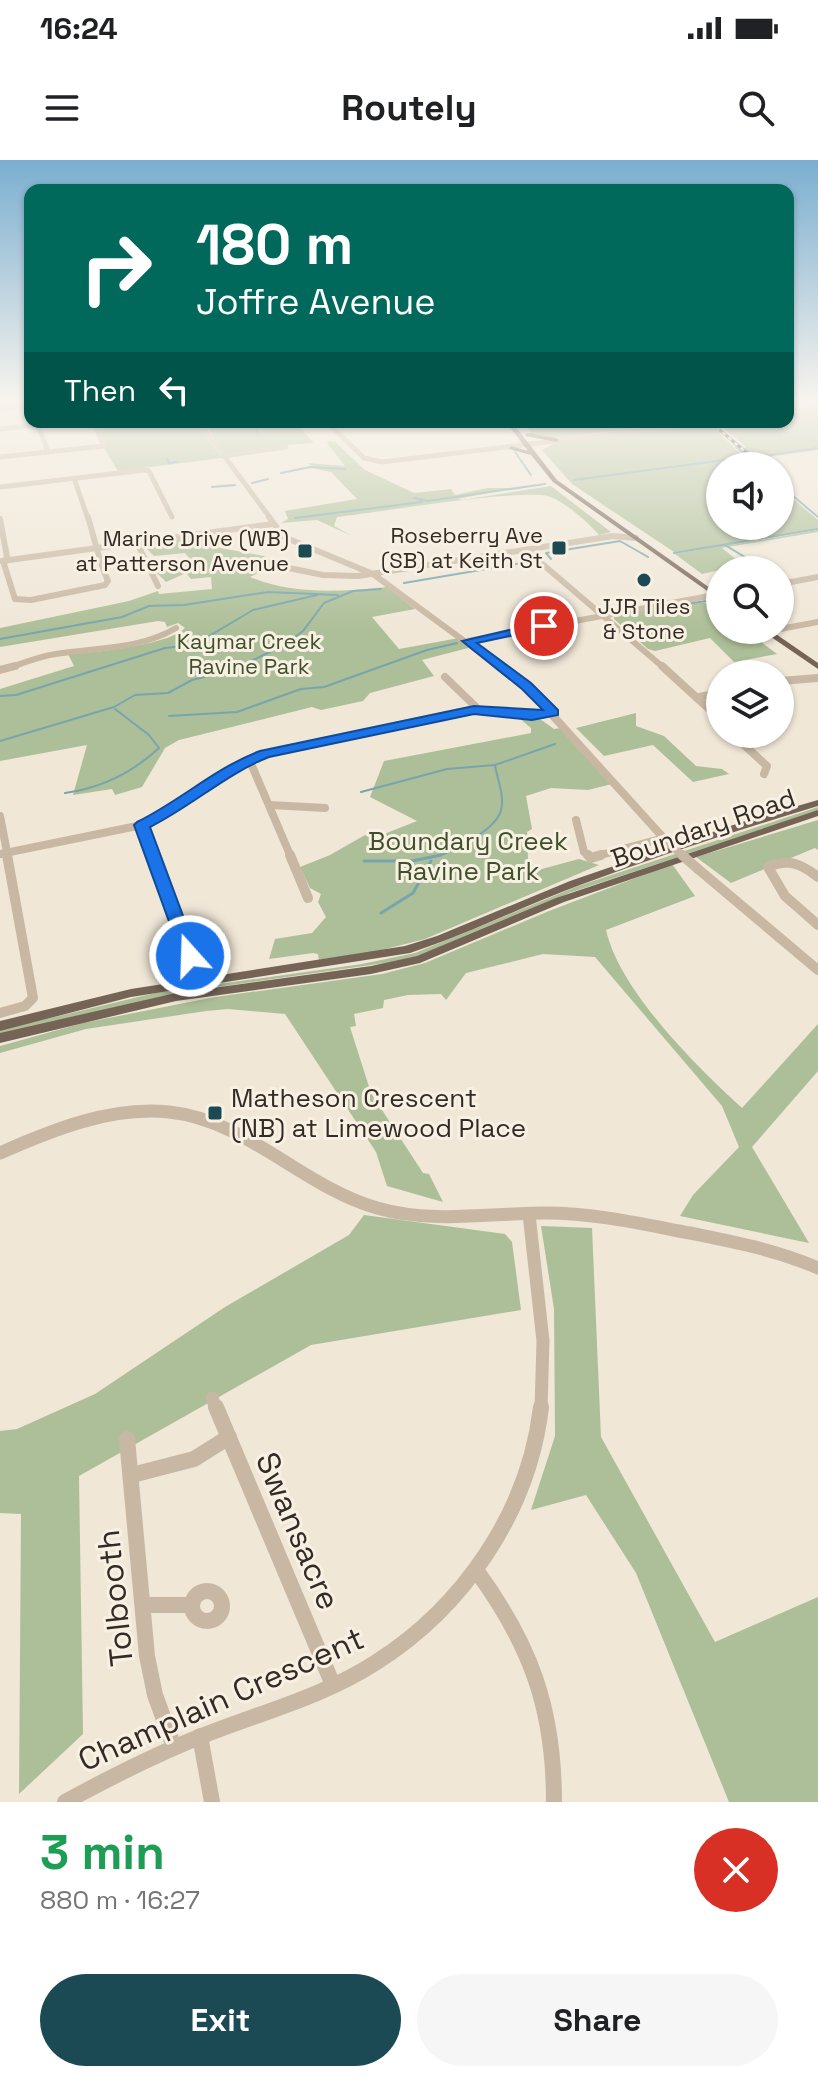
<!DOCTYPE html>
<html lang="en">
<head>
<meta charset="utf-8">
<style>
	:root { --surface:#fff; --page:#f6f6f6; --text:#202124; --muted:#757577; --accent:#1c4a54 }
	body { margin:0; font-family:"Space Grotesk",sans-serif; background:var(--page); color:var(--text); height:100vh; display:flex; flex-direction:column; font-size:30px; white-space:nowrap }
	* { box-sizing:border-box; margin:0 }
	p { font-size:26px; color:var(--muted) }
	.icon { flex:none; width:44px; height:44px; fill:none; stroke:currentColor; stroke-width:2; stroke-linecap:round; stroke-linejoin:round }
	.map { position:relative; height:1642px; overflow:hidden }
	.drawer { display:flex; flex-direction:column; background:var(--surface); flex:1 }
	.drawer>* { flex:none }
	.top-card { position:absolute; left:24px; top:24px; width:770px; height:244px; border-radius:16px; box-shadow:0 2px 6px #0004; background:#00695c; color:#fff; overflow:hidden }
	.buttons { position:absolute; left:706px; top:292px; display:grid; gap:16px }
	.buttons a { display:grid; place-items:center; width:88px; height:88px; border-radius:50%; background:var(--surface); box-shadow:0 2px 6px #0004; font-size:40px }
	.pin { position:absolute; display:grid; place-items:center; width:68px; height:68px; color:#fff; margin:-34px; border:4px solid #fff; border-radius:50%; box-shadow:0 2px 8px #0007 }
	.me { position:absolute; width:88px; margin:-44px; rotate:340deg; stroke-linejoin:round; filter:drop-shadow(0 0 6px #0008) }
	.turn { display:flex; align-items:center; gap:28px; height:168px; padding:0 40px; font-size:36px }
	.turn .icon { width:104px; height:104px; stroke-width:2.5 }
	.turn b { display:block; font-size:56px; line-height:68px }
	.then { display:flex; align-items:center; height:76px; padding:0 40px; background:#0003; gap:16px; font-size:30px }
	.round { display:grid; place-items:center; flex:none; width:84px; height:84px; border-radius:42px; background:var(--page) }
	.summary { display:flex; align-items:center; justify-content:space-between; height:136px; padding:0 40px }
	h1 { font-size:48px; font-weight:700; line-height:60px; color:#1e9e55 }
	.cta { display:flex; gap:16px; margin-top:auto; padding:16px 40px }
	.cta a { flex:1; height:92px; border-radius:48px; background:var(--accent); color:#fff; font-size:32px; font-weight:700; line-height:92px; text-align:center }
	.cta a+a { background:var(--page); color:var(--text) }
	.status { display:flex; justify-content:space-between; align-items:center; height:56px; padding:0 40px; background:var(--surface); direction:ltr }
	.status svg { height:22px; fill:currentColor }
	header { display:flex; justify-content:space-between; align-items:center; height:104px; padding:0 40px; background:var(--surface); font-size:36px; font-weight:700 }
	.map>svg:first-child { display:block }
	.green { fill:#adbf98 }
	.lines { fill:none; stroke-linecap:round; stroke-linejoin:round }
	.stream-far1 { stroke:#76a5ad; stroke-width:2 }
	.stream { stroke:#76a5ad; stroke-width:3 }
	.minor-far5 { stroke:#c8b8a3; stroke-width:5 }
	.minor-far4 { stroke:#c8b8a3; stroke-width:6 }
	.minor-far3 { stroke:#c8b8a3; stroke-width:8 }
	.minor-far2 { stroke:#c8b8a3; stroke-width:10 }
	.minor-far1 { stroke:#c8b8a3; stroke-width:13 }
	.minor { stroke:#c8b8a3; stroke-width:16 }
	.major { fill:#756456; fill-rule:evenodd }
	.rail-casing { stroke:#332b25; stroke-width:3 }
	.rail { stroke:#f8f1e3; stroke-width:2; stroke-dasharray:4; stroke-linecap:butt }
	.minor-bridge-far1 { stroke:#c8b8a3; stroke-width:8 }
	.minor-bridge { stroke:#c8b8a3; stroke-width:10 }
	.route { fill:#1a73e8; stroke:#114b97; stroke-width:2 }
	.poi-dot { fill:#1c4a54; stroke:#f8f1e3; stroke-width:3 }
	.labels { text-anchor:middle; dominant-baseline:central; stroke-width:6; stroke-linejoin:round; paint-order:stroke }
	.far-poi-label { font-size:22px; fill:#332b25; stroke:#f8f1e3; text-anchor:end }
	.far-park-label { font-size:22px; fill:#3e5129; stroke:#f8f1e3 }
	.street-label { font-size:26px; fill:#332b25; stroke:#f8f1e3 }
	.park-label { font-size:26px; fill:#3e5129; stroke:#f8f1e3 }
	.poi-label { font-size:26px; fill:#332b25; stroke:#f8f1e3; text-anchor:start }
	.near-street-label { font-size:32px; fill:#332b25; stroke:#f8f1e3 }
</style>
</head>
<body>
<div class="status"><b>16:24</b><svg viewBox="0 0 49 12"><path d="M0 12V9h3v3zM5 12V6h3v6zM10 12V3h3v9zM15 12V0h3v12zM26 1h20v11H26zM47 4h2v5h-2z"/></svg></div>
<header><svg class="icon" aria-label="menu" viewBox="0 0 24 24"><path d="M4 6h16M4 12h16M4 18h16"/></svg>Routely<svg class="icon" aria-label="search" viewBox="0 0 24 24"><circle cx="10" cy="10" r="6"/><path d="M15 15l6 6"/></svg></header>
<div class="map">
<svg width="818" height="1642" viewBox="0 0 818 1642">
	<rect width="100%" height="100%" fill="#f0e7d7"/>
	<g class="green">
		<polygon points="818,249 818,290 760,298 716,262 788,262 788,253"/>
		<polygon points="97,262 196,262 222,298 118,311 104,288 106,285"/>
		<polygon points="204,262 294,262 314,283 284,285 231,294 224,293"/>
		<polygon points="522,262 685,262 548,279 533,276"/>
		<polygon points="709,263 753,306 720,306 720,366 780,366 780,328 818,360 818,369 725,386 818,370 818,372 722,388 743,405 702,414 675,394 718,386 674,392 572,324 542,290 554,284"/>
		<path d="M329 281 335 282 365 310 414 333 451 329 455 335 487 328H512L458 339 462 340 551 326 611 372 599 375C588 362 567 344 551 337 527 327 374 353 337 357L334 366 352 376 317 360 281 363 288 359 285 351 357 339 331 312 316 309 307 303 345 306 327 283Z"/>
		<path d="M207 375 215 387 264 396 276 404 250 417C293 435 340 432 387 427L415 449 372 457 399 489 459 478 472 487 422 500 434 516 370 533 363 541 321 550 312 547 179 580 165 588 142 627 115 635 112 629 73 635 87 585 0 601V529L74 506 68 494C92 493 169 485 185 468L178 463 167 467 165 462 158 461 0 487V468L129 441 158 431 159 434 212 429 211 417 191 419 186 413 166 422 153 409 194 404 185 393 154 396 142 384Z"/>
		<polygon points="698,442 710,444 720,452 720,470 745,470 777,494 734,502 710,478 655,491 648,489 614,459 614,455"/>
		<polygon points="636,553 636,566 664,576 696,606 722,609 729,614 693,622 653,585 604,596 576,568"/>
		<polygon points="519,558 540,559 554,569 562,568 612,624 588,630 551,628 526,636 532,669 527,672 528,699 538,710 579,699 599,705 425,779 378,791 319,800 318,794 313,793 269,799 275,779 312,773 326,757 318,742 321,734 310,728 300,707 330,695 365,675 374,678 417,661 370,637 384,601 531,573 531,568"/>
		<polygon points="818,647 818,651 569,733 445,787 406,800 182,832 0,875 0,870 155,833 362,804 415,793 578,726"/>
		<polygon points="818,660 818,690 815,688 731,723 696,697"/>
		<path d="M672 704 695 736 606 770C620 831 696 906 742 948L818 864V911L752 987 809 1083 680 1056 693 1035 739 987 722 946 595 797 543 794 466 813 446 840 441 834 408 835 384 840 383 848 354 854 356 866 350 867 371 933 423 1013 429 1014 443 1042 387 1026 376 992 285 854 228 849 206 851 86 869 0 893V886L83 863 215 837 382 814 425 803 549 751Z"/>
		<polygon points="364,1055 505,1074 512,1082 521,1150 311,1185 79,1316 83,1574 19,1634 21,1354 0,1353 0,1271 17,1269 95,1234 225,1147 349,1075"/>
		<polygon points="541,1066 592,1068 601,1277 715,1482 818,1437 818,1642 729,1642 636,1413 586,1335 531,1350 555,1276 554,1149"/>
	</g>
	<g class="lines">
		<g class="stream-far1">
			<polyline points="256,262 258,275"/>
			<polyline points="736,287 758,306"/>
			<polyline points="746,288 756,297 818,288"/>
			<polyline points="515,292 531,315"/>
			<polyline points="757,298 766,306"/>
			<polyline points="167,299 169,303 178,302"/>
			<polyline points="281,313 310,307 345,309"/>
			<polyline points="574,320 747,297"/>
			<polyline points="252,323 268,319"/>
			<polyline points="780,325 818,357"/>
			<polyline points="212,327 235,325"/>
			<polyline points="414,338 428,341 545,324"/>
			<polyline points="295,358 422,342"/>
			<polyline points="725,385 766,410"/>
			<polyline points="674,393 818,369"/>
			<polyline points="551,399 546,393 620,381 648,397"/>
			<polyline points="404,423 528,402"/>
			<polyline points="677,445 707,441"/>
			<polyline points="0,479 122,457 149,446 184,445 268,432 338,435"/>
			<polyline points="0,536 16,535 165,488 194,485 253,450 317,435"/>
			<polyline points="169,556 237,552 301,529 324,527 427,490 457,483"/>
			<polyline points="0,581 114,547 135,535 168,533 192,520 235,509 284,485 303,471 324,443 353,431 381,429"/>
			<polyline points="361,632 447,609 495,605 555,584"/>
			<path d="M65 633C102 628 132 613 159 588L149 575 115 549"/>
			<path d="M434 697C452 693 497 669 501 650 505 636 497 619 495 605"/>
		</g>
		<g class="stream">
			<polyline points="364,701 412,701 441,695"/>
			<polyline points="381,753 413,733 431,701"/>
		</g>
		<g class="minor-far5">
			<polyline points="0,249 30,246"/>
			<polyline points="788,252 818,248"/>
			<polyline points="199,262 271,359"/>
			<polyline points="38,265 48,292"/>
			<polyline points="332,267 364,298 382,302 713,262"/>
			<polyline points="0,269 64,262"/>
			<polyline points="223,296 286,287"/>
			<polyline points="0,297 104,286 94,262"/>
			<polyline points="74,318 88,359"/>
			<polyline points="0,327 145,310 149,311 172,357"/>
		</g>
		<g class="minor-far4">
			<polyline points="269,357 284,377 373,414 501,508"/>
			<path d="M0 359 7 397 4 404 15 439 31 440 105 425 108 421C98 399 95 380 88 357"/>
			<polyline points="140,382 138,385 158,426"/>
			<polyline points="526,390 664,508"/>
			<polyline points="2,401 273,364"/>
			<polyline points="279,406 323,415 358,416 613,376 636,378"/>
			<polyline points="780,424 818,417"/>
			<polyline points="780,469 818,462"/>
			<polyline points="468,481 720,434"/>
			<path d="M8 508C24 503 40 496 56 494 97 487 139 490 176 468"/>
		</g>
		<g class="minor-far3">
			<polyline points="498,506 526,526 669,684"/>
			<polyline points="662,506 720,559"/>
			<polyline points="0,510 15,506"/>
			<polyline points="445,517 478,549"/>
			<polyline points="780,521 818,518"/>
			<polyline points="699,537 720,533"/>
			<polyline points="732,574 767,606 764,614"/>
			<polyline points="249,599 291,697"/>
			<polyline points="270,645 325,648"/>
			<polyline points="0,656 8,697"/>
			<polyline points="576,660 584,692 590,697"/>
			<polyline points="142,665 154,697"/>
			<polyline points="0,694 142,665 168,652 233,607 272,592 470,550 535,556 553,553"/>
			<polyline points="593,697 664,678"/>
		</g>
		<g class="minor-far2">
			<polyline points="153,695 190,796"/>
			<polyline points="290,695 308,738"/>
			<polyline points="588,695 591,698 601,695"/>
			<polyline points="698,709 818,810"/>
			<path d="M818 717C801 704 789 698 768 707L785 736 818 765"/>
			<polyline points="0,853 25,846 33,838 7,695"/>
		</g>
		<g class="minor-far1">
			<path d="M0 993C52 970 111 946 169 952 247 960 303 1027 377 1048 432 1064 490 1053 546 1053 595 1053 642 1064 690 1073 734 1082 777 1090 818 1108"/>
			<polyline points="529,1054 543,1181 541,1249"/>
			<polyline points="212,1238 216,1249"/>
		</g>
		<g class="minor">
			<polyline points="216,1247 333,1525"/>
			<polyline points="127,1279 147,1496 155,1535 174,1587"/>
			<polyline points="132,1315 194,1299 229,1277"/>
			<path d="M476 1410C531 1485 554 1549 554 1642"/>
			<circle cx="207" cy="1446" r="15"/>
			<polyline points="143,1445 192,1445"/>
			<polyline points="200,1576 212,1642"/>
			<path d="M65 1642C111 1617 158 1593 207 1574 263 1552 324 1536 375 1503 464 1447 529 1351 541 1247"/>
		</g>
		<g class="major">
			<polygon points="506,262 512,262 557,320 720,435 720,440 553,322 531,295 509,289 511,286 528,291"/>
			<polygon points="527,273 556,278 559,280 556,282 525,276"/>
			<polygon points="761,470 770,470 818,503 818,509"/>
			<path d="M818 640V646C738 670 658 696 580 725 523 746 469 774 410 793L131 837 0 871V861L131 829 405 786 437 776 570 721 742 662Z"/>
			<polygon points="818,650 818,656 564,742 420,803 371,814 176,841 0,883 0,873 176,833 371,806 417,796 556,738"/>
		</g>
		<defs>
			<polyline id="rail" points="710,262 752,297"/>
		</defs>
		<use href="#rail" class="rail-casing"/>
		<use href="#rail" class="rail"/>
		<polyline class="minor-bridge-far1" points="669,684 685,697"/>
		<polyline class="minor-bridge" points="682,695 698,709"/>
	</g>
	<linearGradient id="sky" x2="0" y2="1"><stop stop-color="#7aaed0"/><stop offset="0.51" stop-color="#f8f4ed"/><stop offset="1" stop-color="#f8f4ed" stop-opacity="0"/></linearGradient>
	<rect width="818" height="471" fill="url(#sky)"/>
	<path class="route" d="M544 462 549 466 548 468 477 483 531 523 558 550V555L532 560 474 554 269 597C226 614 192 646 150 667L198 796 196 800H183L134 665 137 662C180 641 215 608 260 591L474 546 543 550 522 529 462 481Z"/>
	<g class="poi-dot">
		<rect x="551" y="380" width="16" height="16" rx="4"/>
		<rect x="297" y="383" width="16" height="16" rx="4"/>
		<circle cx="644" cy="420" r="8"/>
		<rect x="207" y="945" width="16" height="16" rx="4"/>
	</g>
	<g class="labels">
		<g class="far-poi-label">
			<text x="543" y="375">Roseberry Ave<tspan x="543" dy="25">(SB) at Keith St</tspan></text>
			<text x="289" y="378">Marine Drive (WB)<tspan x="289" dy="25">at Patterson Avenue</tspan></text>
			<text x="644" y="446" text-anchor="middle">JJR Tiles<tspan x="644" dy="25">&amp; Stone</tspan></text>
		</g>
		<g class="far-park-label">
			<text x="249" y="481">Kaymar Creek<tspan x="249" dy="25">Ravine Park</tspan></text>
		</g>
		<g class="street-label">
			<text transform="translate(703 668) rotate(-19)">Boundary Road</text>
		</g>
		<g class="park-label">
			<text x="468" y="681">Boundary Creek<tspan x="468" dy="30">Ravine Park</tspan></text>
		</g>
		<g class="poi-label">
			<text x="231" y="938">Matheson Crescent<tspan x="231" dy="30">(NB) at Limewood Place</tspan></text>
		</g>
		<g class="near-street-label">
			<text transform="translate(298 1371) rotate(67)">Swansacre</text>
			<text transform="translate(115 1438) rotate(-96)">Tolbooth</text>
			<text transform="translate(221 1539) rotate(-24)">Champlain Crescent</text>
		</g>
	</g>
</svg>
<div class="buttons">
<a><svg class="icon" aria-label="sound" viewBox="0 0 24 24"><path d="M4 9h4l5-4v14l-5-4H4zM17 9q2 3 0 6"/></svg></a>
<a><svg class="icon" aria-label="search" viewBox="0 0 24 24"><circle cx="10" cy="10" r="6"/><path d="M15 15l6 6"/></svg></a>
<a><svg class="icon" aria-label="layers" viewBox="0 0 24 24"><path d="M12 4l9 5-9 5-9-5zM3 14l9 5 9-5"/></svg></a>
</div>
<div class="pin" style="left:544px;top:466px;background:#d93025"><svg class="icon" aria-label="arrive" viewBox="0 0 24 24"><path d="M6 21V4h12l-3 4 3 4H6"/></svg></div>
<svg class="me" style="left:190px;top:796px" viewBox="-20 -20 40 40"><circle r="17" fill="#1a73e8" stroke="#fff" stroke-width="3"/><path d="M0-11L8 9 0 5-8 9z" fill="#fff"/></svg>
<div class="top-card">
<div class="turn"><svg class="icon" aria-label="right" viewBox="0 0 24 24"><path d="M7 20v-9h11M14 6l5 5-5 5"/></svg><div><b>180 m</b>Joffre Avenue</div></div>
<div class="then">Then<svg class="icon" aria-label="left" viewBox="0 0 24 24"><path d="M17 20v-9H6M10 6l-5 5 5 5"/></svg></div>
</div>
</div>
<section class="drawer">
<div class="summary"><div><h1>3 min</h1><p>880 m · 16:27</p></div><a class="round" style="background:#d93025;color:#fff"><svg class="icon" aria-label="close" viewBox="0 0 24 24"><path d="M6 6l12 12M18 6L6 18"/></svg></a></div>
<div class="cta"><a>Exit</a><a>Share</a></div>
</section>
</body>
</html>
